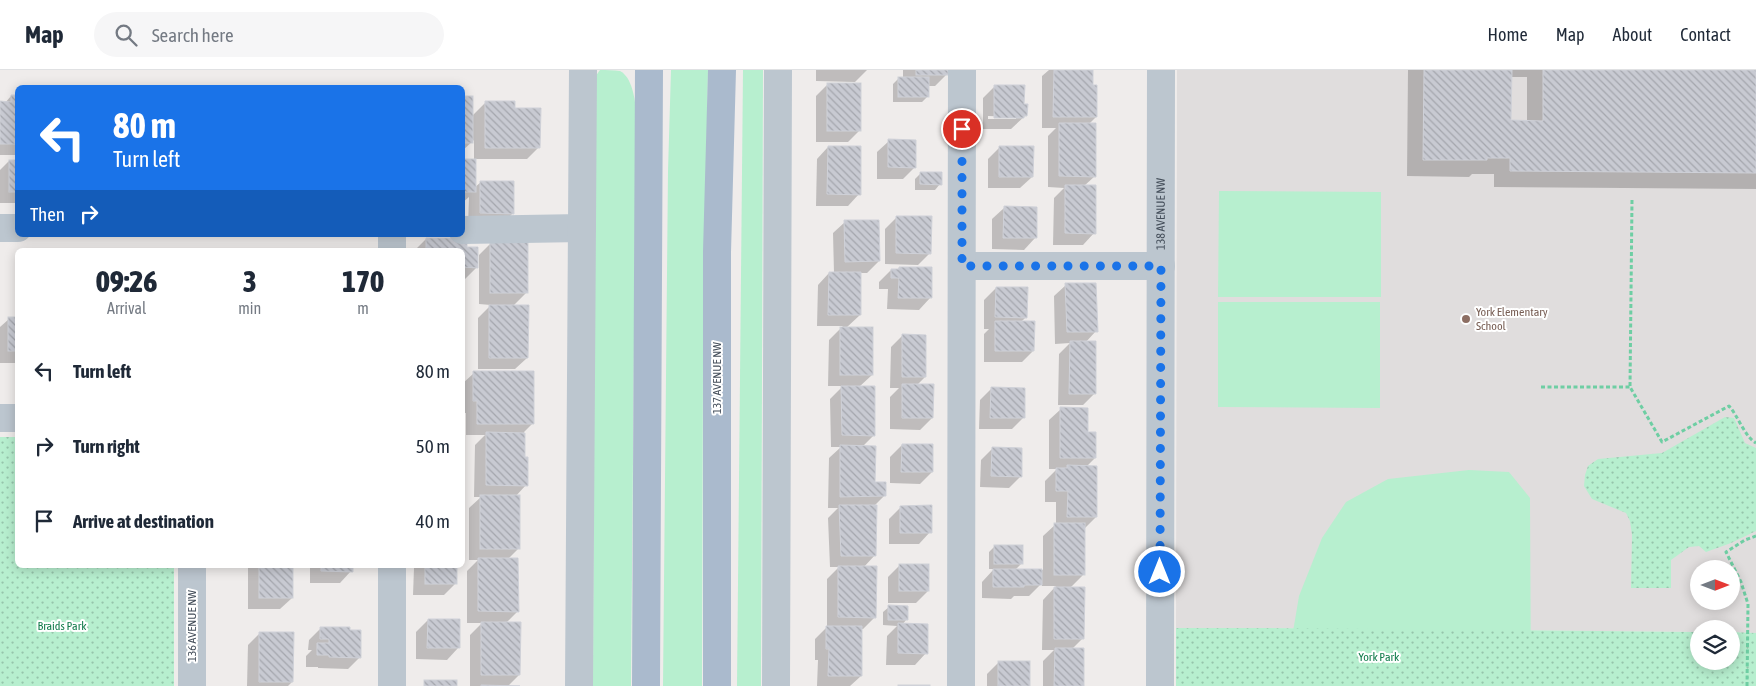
<!DOCTYPE html>
<html lang="en">
<head>
<meta charset="utf-8">
<style>
	:root { --surface:#fff; --page:#f6f6f7; --text:#1f2937; --muted:#747a83; --line:#e0e1e3 }
	body { margin:0; font-family:"Asap Condensed",sans-serif; background:var(--page); color:var(--text); height:100vh; display:flex; flex-direction:column; font-size:19px; white-space:nowrap }
	* { box-sizing:border-box; margin:0 }
	p { font-size:16px; color:var(--muted) }
	.icon { flex:none; width:28px; height:28px; fill:none; stroke:currentColor; stroke-width:2; stroke-linecap:round; stroke-linejoin:round }
	.map { position:relative; flex:1; overflow:hidden }
	.panel { position:absolute; left:15px; top:178px; width:450px; height:320px; display:flex; flex-direction:column; background:var(--surface); border-radius:8px; box-shadow:0 2px 12px #0003 }
	.panel>* { flex:none }
	.banner { position:absolute; left:15px; top:15px; width:450px; height:152px; border-radius:8px; box-shadow:0 2px 12px #0003; background:#1a73e8; color:#fff; overflow:hidden }
	.needle { width:32px; rotate:90deg }
	.controls { position:absolute; left:1690px; top:490px; display:grid; gap:10px }
	.controls a { display:grid; place-items:center; width:50px; height:50px; border-radius:50%; background:var(--surface); box-shadow:0 2px 12px #0003; font-size:25px }
	.pin { position:absolute; display:grid; place-items:center; width:42px; height:42px; color:#fff; margin:-21px; border:2px solid #fff; border-radius:50%; box-shadow:0 1px 5px #0007 }
	.me { position:absolute; width:55px; margin:-28px; rotate:0deg; stroke-linejoin:round; filter:drop-shadow(0 0 4px #0008) }
	.turn { display:flex; align-items:center; gap:18px; height:105px; padding:0 15px; font-size:22px }
	.turn .icon { width:65px; height:65px; stroke-width:2.5 }
	.turn b { display:block; font-size:35px; line-height:42px }
	.then { display:flex; align-items:center; height:48px; padding:0 15px; background:#0003; gap:10px; font-size:19px }
	.eta { display:flex; justify-content:space-evenly; align-items:center; height:85px; text-align:center }
	.eta b { font-size:30px; font-weight:800; line-height:35px }
	ul { padding:0; list-style:none }
	li { display:flex; align-items:center; gap:15px; height:75px; padding:0 15px }
	li div { flex:1 }
	li b { display:block; font-size:19px }
	li em { font-style:normal }
	header { display:flex; align-items:center; gap:30px; box-sizing:border-box; height:70px; padding:0 25px; background:var(--surface); border-bottom:1px solid var(--line) }
	header strong { font-size:24px }
	nav { display:flex; gap:28px; margin-inline-start:auto; font-size:18px }
	.search { width:350px; height:45px; background:var(--page); display:flex; align-items:center; gap:12px; box-sizing:border-box; padding:0 18px; border-radius:28px; color:var(--muted); font-size:19px }
	.map>svg:first-child { display:block }
	.education { fill:#e0dddd; fill-rule:evenodd }
	.grass { fill:#b7efcf }
	.park { fill:url(#park-dots) }
	.shadow { fill:#0003; fill-rule:evenodd }
	.building { fill:url(#building-back-hatch); stroke:#cfd1d8 }
	.lines { fill:none; stroke-linecap:round; stroke-linejoin:round }
	.path { stroke:#6ecea3; stroke-width:3; stroke-dasharray:4 2.5; stroke-linecap:butt }
	.minor { stroke:#bcc6cf; stroke-width:28 }
	.major { stroke:#aabacd; stroke-width:28 }
	.route { stroke:#1a73e8; stroke-width:9; stroke-dasharray:0 16.2 }
	.education-dot { fill:#8d6e63; stroke:#fff; stroke-width:2 }
	.labels { text-anchor:middle; dominant-baseline:central; stroke-width:4; stroke-linejoin:round; paint-order:stroke }
	.street-label { font-size:12px; fill:#444e5a; stroke:#fff }
	.education-label { font-size:12px; fill:#785e54; stroke:#fff; text-anchor:start }
	.park-label { font-size:12px; fill:#137c4c; stroke:#fff }
</style>
</head>
<body>
<header>
<strong>Map</strong>
<div class="search"><svg class="icon" aria-label="search" viewBox="0 0 24 24"><circle cx="10" cy="10" r="6"/><path d="M15 15l6 6"/></svg>Search here</div>
<nav><a>Home</a><a>Map</a><a>About</a><a>Contact</a></nav>
</header>
<div class="map">
<svg width="1756" height="616" viewBox="0 0 1756 616">
	<defs>
		<pattern id="park-dots" width="8" height="8" patternUnits="userSpaceOnUse" patternTransform="scale(1.25)"><rect width="8" height="8" fill="#b7efcf"/><path d="M2 2h.1M6 6h.1" fill="none" stroke="#96c4ab" stroke-width="1.8" stroke-linecap="round"/></pattern>
		<pattern id="building-back-hatch" width="6" height="6" patternUnits="userSpaceOnUse" patternTransform="scale(1.25)"><rect width="6" height="6" fill="#c8cad2"/><path d="M-1 5l2 2M0 0l6 6M5-1l2 2" fill="none" stroke="#a4a6ad"/></pattern>
	</defs>
	<rect width="100%" height="100%" fill="#efeceb"/>
	<path class="education" d="M1177 0H1756V563L1731 562V559H1699V562L1269 558H1176ZM1699 499H1731V531H1699Z"/>
	<g class="grass">
		<path d="M600 0C606 0 614 0 620 1 632 7 635 29 636 41L631 616H593L595 7Z"/>
		<polygon points="671,0 708,0 703,292 702,616 663,616 668,101"/>
		<polygon points="743,0 763,0 761,616 737,616"/>
		<polygon points="1219,121 1381,122 1381,227 1218,227"/>
		<polygon points="1218,232 1380,232 1380,338 1218,337"/>
		<polygon points="1469,400 1509,402 1530,428 1531,616 1284,615 1299,526 1322,468 1346,432 1388,409"/>
	</g>
	<g class="park">
		<polygon points="1725,347 1734,348 1745,373 1756,378 1756,461 1731,473 1706,482 1699,476 1689,477 1671,490 1671,518 1631,518 1632,465 1630,451 1626,443 1592,429 1584,416 1585,405 1588,396 1598,389 1662,383"/>
		<polygon points="0,367 17,367 18,495 174,495 174,616 0,616"/>
		<polygon points="1176,558 1269,558 1699,562 1699,591 1731,591 1731,562 1756,563 1756,616 1176,616"/>
	</g>
	<g class="shadow">
		<polygon points="816,0 867,0 855,12 816,11"/>
		<polygon points="903,0 946,0 946,5 935,16 928,16 928,26 922,32 893,32 893,14 899,8 903,8"/>
		<polygon points="1049,0 1092,0 1092,16 1096,47 1088,55 1095,106 1084,116 1094,163 1083,175 1053,175 1054,128 1064,118 1048,117 1048,66 1056,58 1042,58 1042,6"/>
		<path d="M1408 0H1756V119L1494 117V104H1472L1469 107 1407 106ZM1511 7H1527V52L1510 51Z"/>
		<polygon points="828,14 860,60 848,72 816,72 816,26"/>
		<path d="M995 16 1023 35 1026 45 1011 59H983V28ZM988 46 1016 47V49H988Z"/>
		<polygon points="11,26 18,26 18,85 0,85 0,33 5,33"/>
		<polygon points="462,27 472,46 486,32 514,39 539,77 527,89 474,89 474,118 481,112 513,143 501,155 468,155 469,127 462,133 462,90 474,90 474,70 462,81"/>
		<polygon points="889,71 915,97 903,109 877,109 877,82"/>
		<polygon points="828,77 859,124 848,136 816,136 817,89"/>
		<polygon points="1000,77 1032,107 1020,118 988,118 988,89"/>
		<polygon points="9,91 18,91 18,133 0,133 0,100"/>
		<polygon points="921,103 940,114 935,120 915,120 915,109"/>
		<polygon points="1004,138 1035,168 1024,180 992,179 992,149"/>
		<polygon points="897,147 930,183 918,195 885,194 885,159"/>
		<polygon points="845,152 879,191 867,203 860,203 860,245 846,258 872,305 859,317 874,365 862,377 874,413 885,425 875,435 875,485 863,498 875,547 863,559 861,559 861,606 850,616 817,616 818,590 815,590 815,569 827,557 827,509 839,497 830,497 828,448 838,438 828,438 829,388 841,377 831,377 830,329 843,316 828,316 829,270 843,256 817,256 818,215 829,203 834,203 833,163"/>
		<polygon points="426,169 466,179 477,197 465,209 462,209 462,180 415,180"/>
		<polygon points="491,173 526,223 513,236 527,288 515,299 478,299 478,248 491,235 479,234 479,185"/>
		<polygon points="899,198 930,228 919,240 887,239 888,219 879,219 879,212 891,200 897,200"/>
		<polygon points="1066,215 1096,261 1085,273 1095,323 1083,335 1058,335 1059,284 1070,273 1055,274 1054,226"/>
		<polygon points="996,218 1026,247 1021,252 1033,281 1022,292 984,292 984,264 989,259 984,259 984,230"/>
		<polygon points="9,249 18,249 18,293 0,293 0,257"/>
		<polygon points="902,266 925,307 916,316 932,348 920,360 890,359 890,327 899,318 890,318 891,277"/>
		<polygon points="474,303 533,353 524,362 526,415 515,427 519,478 508,489 518,541 506,553 519,605 508,616 470,616 470,565 482,553 467,553 467,501 478,490 469,490 469,438 481,427 474,427 475,375 485,365 466,365 466,343 462,343 462,314"/>
		<polygon points="991,319 1024,347 1012,359 979,359 980,330"/>
		<polygon points="1061,339 1087,363 1095,388 1086,397 1096,447 1084,459 1083,505 1070,518 1083,568 1072,579 1083,616 1043,616 1043,591 1054,580 1042,580 1043,530 1056,516 1042,516 1042,513 1029,526 1014,526 1011,529 982,528 982,512 994,499 989,499 989,482 995,476 1022,493 1015,500 1043,500 1043,466 1056,454 1056,432 1045,432 1045,411 1057,399 1049,399 1049,350"/>
		<polygon points="902,375 932,402 920,414 890,413 890,387"/>
		<polygon points="992,379 1021,406 1009,418 980,417 981,390"/>
		<polygon points="901,437 930,462 919,474 889,474 889,449"/>
		<polygon points="248,495 292,495 292,528 280,539 248,539"/>
		<polygon points="310,495 351,495 351,501 340,513 310,513"/>
		<polygon points="417,495 456,495 456,513 444,525 413,525 414,498"/>
		<polygon points="900,495 928,521 916,533 888,533 888,507"/>
		<polygon points="889,537 906,550 902,555 926,583 915,595 886,595 887,566 897,556 883,555 883,542"/>
		<polygon points="428,550 458,578 447,590 416,589 416,562"/>
		<polygon points="321,558 360,587 348,599 318,598 318,597 306,597 306,586 312,580 308,580 309,570"/>
		<polygon points="260,563 292,612 288,616 247,616 248,575"/>
		<polygon points="999,592 1029,616 987,616 987,604"/>
	</g>
	<g class="building">
		<rect x="916" y="0" width="32" height="5"/>
		<polygon points="1054,0 1093,0 1093,15 1097,15 1097,47 1053,47"/>
		<polygon points="1424,0 1512,0 1511,50 1543,51 1543,0 1756,0 1756,103 1510,101 1510,88 1487,88 1487,90 1423,90"/>
		<rect x="898" y="7" width="31" height="20"/>
		<rect x="827" y="13" width="34" height="48"/>
		<polygon points="994,15 1025,15 1024,34 1028,34 1027,46 1024,46 1024,48 994,48"/>
		<polygon points="11,25 18,25 18,74 0,74 0,31 11,32"/>
		<rect x="462" y="26" width="11" height="47"/>
		<polygon points="485,31 515,31 515,38 541,38 540,78 485,78"/>
		<polygon points="1059,53 1096,53 1096,107 1059,106"/>
		<polygon points="888,69 916,70 916,98 888,97"/>
		<polygon points="828,76 861,76 861,125 827,124"/>
		<polygon points="999,76 1034,76 1033,107 999,107"/>
		<rect x="462" y="89" width="14" height="33"/>
		<rect x="9" y="90" width="9" height="32"/>
		<polygon points="920,102 942,102 942,115 920,114"/>
		<polygon points="480,111 514,111 514,144 480,143"/>
		<polygon points="1065,115 1096,115 1096,164 1065,163"/>
		<polygon points="1004,136 1037,137 1037,168 1003,168"/>
		<polygon points="896,146 932,146 931,184 896,183"/>
		<polygon points="844,150 879,150 880,191 845,192"/>
		<polygon points="426,168 467,168 467,177 478,177 478,198 462,197 462,180 426,180"/>
		<rect x="490" y="172" width="38" height="51"/>
		<polygon points="899,197 932,197 932,228 898,228 899,208 891,208 891,199 899,199"/>
		<polygon points="829,202 861,202 861,245 828,245"/>
		<polygon points="1065,213 1096,213 1098,262 1067,262"/>
		<polygon points="996,217 1028,217 1027,248 995,247"/>
		<polygon points="489,235 529,235 528,288 489,288"/>
		<rect x="8" y="247" width="10" height="34"/>
		<polygon points="995,251 1035,251 1034,281 995,281"/>
		<rect x="840" y="257" width="33" height="48"/>
		<polygon points="902,264 926,265 926,307 902,307"/>
		<polygon points="1070,271 1096,271 1096,324 1069,324"/>
		<polygon points="473,301 534,301 534,354 477,354 477,331 473,331"/>
		<polygon points="902,314 934,314 933,348 902,348"/>
		<polygon points="841,316 875,316 875,366 842,365"/>
		<polygon points="991,317 1025,318 1025,348 990,348"/>
		<polygon points="1060,337 1088,338 1088,362 1096,362 1096,388 1060,388"/>
		<polygon points="486,362 525,363 525,387 528,387 528,416 486,415"/>
		<polygon points="902,374 933,374 933,402 901,402"/>
		<polygon points="840,375 876,376 875,412 886,412 886,426 840,427"/>
		<polygon points="992,377 1022,378 1022,407 991,406"/>
		<polygon points="1067,395 1097,396 1097,447 1067,447 1068,421 1056,421 1056,398 1067,398"/>
		<rect x="480" y="425" width="40" height="54"/>
		<polygon points="839,435 877,435 876,486 841,486"/>
		<polygon points="932,435 932,463 900,463 900,436"/>
		<rect x="1054" y="453" width="31" height="52"/>
		<rect x="994" y="475" width="29" height="19"/>
		<polygon points="478,488 518,488 519,542 478,541"/>
		<rect x="899" y="494" width="30" height="27"/>
		<rect x="259" y="495" width="34" height="33"/>
		<polygon points="321,495 353,495 353,502 321,501"/>
		<rect x="425" y="495" width="32" height="19"/>
		<polygon points="838,496 877,496 876,548 838,547"/>
		<polygon points="993,499 1042,499 1042,515 1024,515 1024,517 993,517"/>
		<polygon points="1054,517 1085,517 1084,569 1054,569"/>
		<polygon points="888,535 908,536 908,550 888,550"/>
		<polygon points="428,549 460,549 460,578 427,578"/>
		<polygon points="481,552 521,552 520,605 481,605"/>
		<polygon points="898,553 928,554 928,584 898,583"/>
		<polygon points="826,556 862,556 862,606 828,606 829,579 826,579"/>
		<polygon points="320,557 350,557 350,560 361,560 361,588 329,587 329,585 317,585 317,573 329,573 329,569 320,569"/>
		<polygon points="259,562 294,562 293,612 259,612"/>
		<polygon points="1055,578 1084,578 1084,616 1054,616"/>
		<rect x="998" y="591" width="32" height="25"/>
		<rect x="424" y="610" width="33" height="6"/>
		<polygon points="481,615 520,616 481,616"/>
		<rect x="898" y="615" width="32" height="1"/>
	</g>
	<g class="lines">
		<g class="path">
			<path d="M1632 130 1630 317 1662 372 1729 336C1738 346 1745 367 1756 373"/>
			<polyline points="1541,317 1630,317"/>
			<polyline points="1747,616 1748,534 1741,512 1726,482 1745,470 1756,466"/>
		</g>
		<g class="minor">
			<polyline points="0,158 18,158"/>
			<polyline points="462,160 582,158"/>
			<polyline points="392,165 392,180"/>
			<polyline points="962,196 1161,196"/>
			<polyline points="0,348 18,348"/>
			<polyline points="392,495 392,616"/>
			<polyline points="192,616 192,495"/>
			<polyline points="579,616 583,0"/>
			<polyline points="776,616 778,0"/>
			<polyline points="961,616 962,0"/>
			<path id="s1" d="M1160 616 1161 0"/>
		</g>
		<g class="major">
			<polyline points="646,616 649,0"/>
			<polyline points="717,616 717,182 722,0"/>
		</g>
	</g>
	<g class="lines">
		<polyline class="route" points="962,59 962,196 1161,196 1160,502"/>
	</g>
	<circle class="education-dot" cx="1466" cy="249" r="5"/>
	<g class="labels">
		<g class="street-label">
			<text stroke="none"><textPath href="#s1" startOffset="472">138 AVENUE NW</textPath></text>
			<text transform="translate(717 308) rotate(-90)">137 AVENUE NW</text>
			<text transform="translate(192 556) rotate(-90)">136 AVENUE NW</text>
		</g>
		<g class="education-label">
			<text x="1476" y="242">York Elementary<tspan x="1476" dy="14">School</tspan></text>
		</g>
		<g class="park-label">
			<text x="62" y="556">Braids Park</text>
			<text x="1379" y="587">York Park</text>
		</g>
	</g>
</svg>
<div class="controls">
<a><svg class="needle" viewBox="-14 -14 28 28"><path d="M0-13l5 13h-10z" fill="#e53935"/><path d="M0 13l5-13h-10z" fill="#747a83"/></svg></a>
<a><svg class="icon" aria-label="layers" viewBox="0 0 24 24"><path d="M12 4l9 5-9 5-9-5zM3 14l9 5 9-5"/></svg></a>
</div>
<div class="pin" style="left:962px;top:59px;background:#d93025"><svg class="icon" aria-label="arrive" viewBox="0 0 24 24"><path d="M6 21V4h12l-3 4 3 4H6"/></svg></div>
<svg class="me" style="left:1160px;top:502px" viewBox="-20 -20 40 40"><circle r="17" fill="#1a73e8" stroke="#fff" stroke-width="3"/><path d="M0-11L8 9 0 5-8 9z" fill="#fff"/></svg>
<div class="banner">
<div class="turn"><svg class="icon" aria-label="left" viewBox="0 0 24 24"><path d="M17 20v-9H6M10 6l-5 5 5 5"/></svg><div><b>80 m</b>Turn left</div></div>
<div class="then">Then<svg class="icon" aria-label="right" viewBox="0 0 24 24"><path d="M7 20v-9h11M14 6l5 5-5 5"/></svg></div>
</div>
<section class="panel">
<div class="eta">
<div><b>09:26</b><p>Arrival</p></div>
<div><b>3</b><p>min</p></div>
<div><b>170</b><p>m</p></div>
</div>
<ul>
<li><svg class="icon" aria-label="left" viewBox="0 0 24 24"><path d="M17 20v-9H6M10 6l-5 5 5 5"/></svg><div><b>Turn left</b></div><em>80 m</em></li>
<li><svg class="icon" aria-label="right" viewBox="0 0 24 24"><path d="M7 20v-9h11M14 6l5 5-5 5"/></svg><div><b>Turn right</b></div><em>50 m</em></li>
<li><svg class="icon" aria-label="arrive" viewBox="0 0 24 24"><path d="M6 21V4h12l-3 4 3 4H6"/></svg><div><b>Arrive at destination</b></div><em>40 m</em></li>
</ul>
</section>
</div>
</body>
</html>
